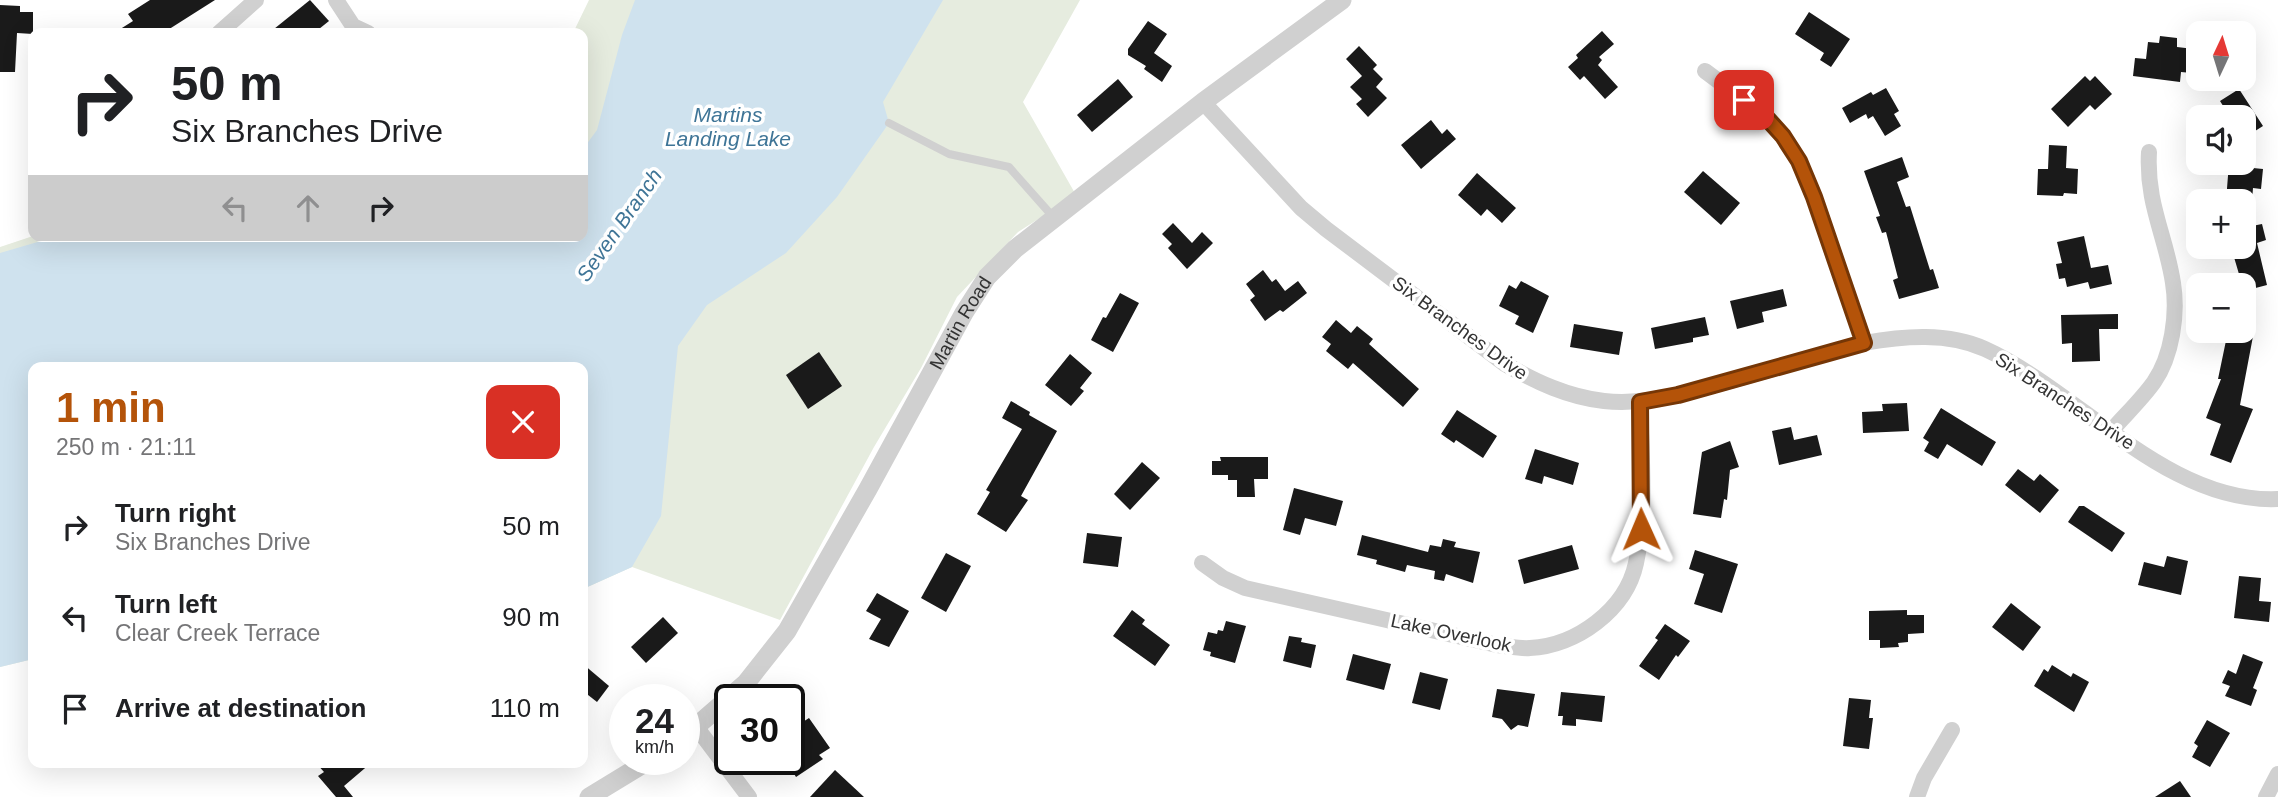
<!DOCTYPE html>
<html lang="en">
<head>
<meta charset="utf-8">
<style>
	:root { --surface:#fff; --page:#f6f6f6; --text:#202124; --muted:#757577; --accent:#b45309 }
	body { margin:0; font-family:Helvetica,sans-serif; background:var(--page); color:var(--text); height:100vh; display:flex; flex-direction:column; font-size:26px; white-space:nowrap }
	* { box-sizing:border-box; margin:0 }
	p { font-size:23px; color:var(--muted) }
	.icon { flex:none; width:38px; height:38px; fill:none; stroke:currentColor; stroke-width:2; stroke-linecap:round; stroke-linejoin:round }
	.map { position:relative; flex:1; overflow:hidden }
	.panel { position:absolute; left:28px; top:362px; width:560px; height:406px; display:flex; flex-direction:column; background:var(--surface); border-radius:14px; box-shadow:0 7px 28px #0002 }
	.panel>* { flex:none }
	.banner { position:absolute; left:28px; top:28px; width:560px; height:214px; border-radius:14px; box-shadow:0 7px 28px #0002; background:#fff; color:var(--text); overflow:hidden }
	.needle { width:46px; rotate:4deg }
	.tools { position:absolute; left:2186px; top:21px; display:grid; gap:14px }
	.tools a { display:grid; place-items:center; width:70px; height:70px; border-radius:14px; background:var(--surface); box-shadow:0 7px 28px #0002; font-size:35px }
	.speed { position:absolute; left:609px; top:684px; display:flex; gap:14px; font-size:35px; font-weight:700; text-align:center }
	.speed>* { display:grid; place-content:center; width:91px; height:91px; border-radius:50%; background:var(--surface); box-shadow:0 7px 28px #0002; line-height:1 }
	.speed small { font-size:18px; font-weight:400 }
	.speed .limit { border:4px solid #111; border-radius:10px; background:#fff; color:#111 }
	.pin { position:absolute; display:grid; place-items:center; width:60px; height:60px; color:#fff; margin:-30px; border-radius:14px; box-shadow:0 4px 10px #0006 }
	.me { position:absolute; width:77px; margin:-38px; rotate:359deg; stroke-linejoin:round; filter:drop-shadow(0 0 5px #0008) }
	.turn { display:flex; align-items:center; gap:24px; height:147px; padding:0 28px; font-size:32px }
	.turn .icon { width:91px; height:91px; stroke-width:2.5 }
	.turn b { display:block; font-size:49px; line-height:60px }
	.lanes { display:flex; align-items:center; height:66px; padding:0 28px; background:#0003; justify-content:center; gap:35px; direction:ltr }
	.lanes .off { opacity:.35 }
	.round { display:grid; place-items:center; flex:none; width:74px; height:74px; border-radius:14px; background:var(--page) }
	.summary { display:flex; align-items:center; justify-content:space-between; height:119px; padding:0 28px }
	h1 { font-size:42px; font-weight:700; line-height:52px; color:var(--accent) }
	ul { padding:0; list-style:none }
	li { display:flex; align-items:center; gap:21px; height:91px; padding:0 28px }
	li div { flex:1 }
	li b { display:block; font-size:26px }
	li em { font-style:normal }
	.map>svg:first-child { display:block }
	.green { fill:#e6ecdf }
	.water { fill:#cfe2ee }
	.building { fill:#1a1a1a }
	.lines { fill:none; stroke-linecap:round; stroke-linejoin:round }
	.service { stroke:#d0d0d0; stroke-width:8 }
	.minor { stroke:#d0d0d0; stroke-width:16 }
	.tertiary { stroke:#d0d0d0; stroke-width:19 }
	.route-casing { stroke:#753606; stroke-width:18 }
	.route { stroke:#b45309; stroke-width:12 }
	.labels { text-anchor:middle; dominant-baseline:central; stroke-width:7; stroke-linejoin:round; paint-order:stroke }
	.street-label { font-size:19px; fill:#333; stroke:#fff }
	.water-label { font-size:21px; font-style:italic; fill:#3f7597; stroke:#fff }
</style>
</head>
<body>
<div class="map">
<svg width="2278" height="797" viewBox="0 0 2278 797">
	<rect width="100%" height="100%" fill="#fff"/>
	<polygon class="green" points="589,0 1080,0 1023,102 1076,195 1018,232 957,297 921,368 874,447 780,620 632,567 583,589 583,368 33,368 33,659 0,667 0,247 33,236 583,236 583,33 573,33"/>
	<polygon class="water" points="635,0 943,0 883,102 889,123 837,197 786,253 707,305 678,346 661,516 632,567 583,589 583,368 33,368 33,659 0,667 0,253 58,236 583,236 583,149 597,130 622,35"/>
	<g class="building">
		<polygon points="150,0 215,0 163,33 114,33 133,21 128,14"/>
		<polygon points="310,0 329,21 314,33 269,33"/>
		<polygon points="0,5 20,6 20,12 33,12 33,34 17,33 15,72 0,72"/>
		<polygon points="1809,12 1850,39 1831,67 1820,60 1824,53 1795,34"/>
		<polygon points="1148,21 1167,34 1154,53 1172,66 1162,82 1144,69 1146,66 1128,55 1128,49"/>
		<polygon points="1602,31 1614,44 1599,57 1602,60 1598,65 1618,87 1605,99 1584,76 1580,80 1568,67 1578,58 1576,55"/>
		<polygon points="2160,36 2177,38 2177,47 2194,49 2192,73 2181,72 2180,82 2133,76 2135,58 2146,59 2148,42 2159,43"/>
		<polygon points="1359,46 1377,65 1373,69 1383,79 1376,87 1387,98 1368,117 1356,104 1362,99 1350,87 1362,76 1346,59"/>
		<polygon points="2085,76 2090,81 2095,76 2112,94 2095,110 2090,105 2068,127 2051,109"/>
		<polygon points="1118,79 1133,97 1092,132 1077,115"/>
		<polygon points="1886,88 1899,111 1894,114 1901,126 1885,136 1873,116 1868,119 1866,114 1850,123 1842,108 1871,92 1873,95"/>
		<polygon points="2239,89 2263,126 2244,138 2244,117 2230,117 2220,101"/>
		<polygon points="1431,120 1442,134 1447,129 1456,139 1421,169 1401,145"/>
		<polygon points="2049,145 2067,146 2066,168 2078,169 2077,194 2064,193 2063,196 2037,195 2038,169 2048,169"/>
		<polygon points="1902,157 1909,177 1897,182 1906,207 1910,206 1930,270 1933,269 1939,288 1899,299 1893,280 1898,278 1886,232 1882,233 1876,217 1880,216 1864,171"/>
		<polygon points="2229,163 2253,163 2253,168 2263,169 2261,189 2253,188 2252,201 2226,201"/>
		<polygon points="1703,171 1740,203 1721,225 1684,192"/>
		<polygon points="1477,173 1516,208 1502,223 1487,209 1481,216 1458,195"/>
		<polygon points="2249,210 2252,226 2262,224 2266,240 2257,243 2267,285 2244,291 2231,247 2244,247 2244,211"/>
		<polygon points="1173,223 1192,243 1202,232 1213,243 1187,269 1168,248 1172,244 1162,234"/>
		<polygon points="2084,236 2091,268 2108,265 2112,284 2090,289 2088,282 2067,287 2065,278 2059,279 2056,264 2062,263 2057,242"/>
		<polygon points="1263,270 1272,282 1276,279 1285,291 1298,281 1307,293 1283,312 1280,310 1265,321 1250,300 1255,296 1246,284"/>
		<polygon points="1521,281 1549,296 1533,333 1515,324 1519,316 1499,306 1509,285 1516,289"/>
		<polygon points="1783,289 1787,306 1762,312 1764,322 1737,329 1730,301"/>
		<polygon points="1120,293 1139,303 1113,352 1091,340 1103,317 1106,318"/>
		<polygon points="2118,314 2118,329 2099,329 2100,361 2072,362 2072,343 2062,344 2061,315"/>
		<polygon points="1705,317 1709,335 1693,338 1693,342 1655,349 1651,328"/>
		<polygon points="1336,320 1351,333 1357,326 1373,339 1369,344 1419,389 1403,407 1353,363 1348,369 1326,351 1331,344 1322,337"/>
		<polygon points="1574,324 1623,332 1619,355 1570,347"/>
		<polygon points="2228,331 2254,331 2240,405 2253,409 2231,463 2210,455 2221,424 2206,418 2221,379 2218,379"/>
		<polygon points="819,352 842,386 808,409 786,375"/>
		<polygon points="1070,354 1092,373 1080,388 1084,391 1071,406 1045,385"/>
		<polygon points="1011,401 1030,412 1029,415 1057,431 1021,496 1028,500 1006,532 977,514 990,492 986,490 1022,429 1002,418"/>
		<polygon points="1907,403 1909,431 1863,433 1862,412 1883,411 1882,404"/>
		<polygon points="1941,408 1996,442 1982,466 1947,444 1938,459 1924,451 1929,442 1923,438"/>
		<polygon points="1457,410 1497,436 1483,458 1456,440 1454,443 1441,434"/>
		<polygon points="1791,427 1794,440 1817,435 1822,455 1779,465 1772,431"/>
		<polygon points="1730,441 1739,467 1730,470 1727,500 1724,499 1721,518 1693,514 1702,452"/>
		<polygon points="1535,449 1579,463 1573,485 1544,476 1542,484 1525,479"/>
		<polygon points="1220,457 1268,457 1268,479 1254,479 1255,497 1237,497 1237,480 1228,480 1228,475 1212,475 1212,461 1221,461"/>
		<polygon points="1142,462 1160,478 1130,510 1114,494"/>
		<polygon points="2018,469 2034,481 2040,474 2059,490 2040,513 2005,485"/>
		<polygon points="1294,488 1343,501 1336,526 1305,518 1300,535 1283,530"/>
		<polygon points="2079,506 2084,506 2125,533 2112,552 2068,522"/>
		<polygon points="1087,533 1122,537 1118,567 1083,563"/>
		<polygon points="1362,535 1428,552 1430,545 1441,547 1443,539 1456,542 1454,547 1480,552 1473,583 1446,574 1444,581 1434,579 1435,571 1407,565 1405,572 1376,564 1377,560 1357,555"/>
		<polygon points="1572,545 1579,569 1524,584 1518,560"/>
		<polygon points="1695,550 1738,564 1722,613 1694,604 1704,574 1689,569"/>
		<polygon points="946,553 971,566 946,612 921,598"/>
		<polygon points="2167,556 2188,561 2181,595 2138,585 2144,562 2164,567"/>
		<polygon points="2239,576 2261,578 2259,601 2271,602 2269,622 2234,618"/>
		<polygon points="877,593 909,611 889,647 869,639 881,619 866,611"/>
		<polygon points="2011,603 2041,627 2023,651 1992,627"/>
		<polygon points="1132,610 1145,620 1142,624 1170,645 1155,666 1113,636"/>
		<polygon points="1907,610 1907,615 1924,615 1924,633 1908,634 1908,642 1898,643 1899,647 1880,648 1880,640 1869,640 1869,611"/>
		<polygon points="663,617 678,633 646,663 631,647"/>
		<polygon points="1226,621 1246,626 1235,663 1210,656 1211,652 1203,650 1208,632 1217,634 1218,630 1223,631"/>
		<polygon points="1665,624 1690,641 1678,657 1676,655 1659,680 1639,666 1658,640 1655,638"/>
		<polygon points="1289,636 1302,638 1301,642 1316,645 1311,668 1283,661"/>
		<polygon points="1353,654 1391,664 1384,690 1346,680"/>
		<polygon points="2243,654 2263,662 2253,688 2257,690 2251,706 2225,696 2230,686 2222,683 2228,670 2236,674"/>
		<polygon points="583,664 609,686 597,702 583,691"/>
		<polygon points="2052,665 2071,677 2073,673 2089,682 2074,712 2034,686 2044,669 2048,672"/>
		<polygon points="1420,672 1448,679 1440,710 1412,703"/>
		<polygon points="1497,689 1535,694 1528,727 1518,725 1511,730 1502,719 1492,717"/>
		<polygon points="1561,692 1605,696 1602,722 1576,719 1576,726 1562,725 1563,716 1558,716"/>
		<polygon points="1849,698 1871,700 1869,718 1873,718 1869,749 1843,746"/>
		<polygon points="809,718 830,748 819,755 823,759 796,777 787,762 800,753 789,737 789,731"/>
		<polygon points="2207,720 2230,733 2210,767 2192,757 2198,746 2194,743"/>
		<polygon points="316,763 371,763 344,786 353,797 336,797 318,776 324,772"/>
		<polygon points="835,770 864,797 810,797"/>
		<polygon points="2180,781 2191,797 2155,797"/>
	</g>
	<g class="lines">
		<polyline class="service" points="889,123 949,154 1009,167 1055,219"/>
		<g class="minor">
			<polyline points="336,0 353,26 368,33"/>
			<polyline points="219,33 256,0"/>
			<polyline points="1705,71 1764,115 1783,137 1799,161 1814,197 1864,343"/>
			<path d="M1203 102 1301 208 1326 229 1505 364C1536 382 1568 397 1604 401 1651 406 1696 390 1741 378 1782 366 1823 355 1864 343 1903 336 1948 332 1985 349 2080 392 2167 504 2278 499"/>
			<path d="M2112 430C2126 414 2142 399 2154 382 2172 356 2178 314 2173 283 2166 236 2146 204 2149 152"/>
			<path d="M1202 563 1223 578 1245 588 1497 645C1508 646 1519 649 1530 648 1576 646 1626 610 1636 563 1647 513 1641 453 1640 402"/>
			<polyline points="697,728 749,797"/>
			<polyline points="1917,797 1924,778 1952,730"/>
			<polyline points="2266,797 2278,774"/>
		</g>
		<g class="tertiary">
			<path id="s1" d="M684 737 746 683 787 631 868 489 964 313 987 277 1015 249 1203 102 1342 0"/>
			<polyline points="589,797 650,760"/>
		</g>
	</g>
	<g class="lines">
		<defs>
			<polyline id="route" points="1641,529 1640,402 1678,395 1864,343 1814,197 1799,161 1783,136 1764,115 1744,100"/>
		</defs>
		<use href="#route" class="route-casing"/>
		<use href="#route" class="route"/>
	</g>
	<g class="labels">
		<g class="street-label">
			<text stroke="none"><textPath href="#s1" startOffset="502">Martin Road</textPath></text>
			<text transform="translate(1460 328) rotate(36)">Six Branches Drive</text>
			<text transform="translate(2065 401) rotate(33)">Six Branches Drive</text>
			<text transform="translate(1451 633) rotate(12)">Lake Overlook</text>
		</g>
		<g class="water-label">
			<text x="728" y="114">Martins<tspan x="728" dy="24">Landing Lake</tspan></text>
			<text transform="translate(619 225) rotate(-55)">Seven Branch</text>
		</g>
	</g>
</svg>
<div class="tools">
<a><svg class="needle" viewBox="-14 -14 28 28"><path d="M0-13l5 13h-10z" fill="#e53935"/><path d="M0 13l5-13h-10z" fill="#757577"/></svg></a>
<a><svg class="icon" aria-label="sound" viewBox="0 0 24 24"><path d="M4 9h4l5-4v14l-5-4H4zM17 9q2 3 0 6"/></svg></a>
<a>+</a>
<a>−</a>
</div>
<div class="speed"><div>24<small>km/h</small></div><div class="limit">30</div></div>
<div class="pin" style="left:1744px;top:100px;background:#d93025"><svg class="icon" aria-label="arrive" viewBox="0 0 24 24"><path d="M6 21V4h12l-3 4 3 4H6"/></svg></div>
<svg class="me" style="left:1641px;top:529px" viewBox="-20 -20 40 40"><path d="M0-17L14 15 0 8-14 15z" fill="#b45309" stroke="#fff" stroke-width="4"/></svg>
<div class="banner">
<div class="turn"><svg class="icon" aria-label="right" viewBox="0 0 24 24"><path d="M7 20v-9h11M14 6l5 5-5 5"/></svg><div><b>50 m</b>Six Branches Drive</div></div>
<div class="lanes"><svg class="icon off" aria-label="left" viewBox="0 0 24 24"><path d="M17 20v-9H6M10 6l-5 5 5 5"/></svg><svg class="icon off" aria-label="ahead" viewBox="0 0 24 24"><path d="M12 20V5M6 11l6-6 6 6"/></svg><svg class="icon" aria-label="right" viewBox="0 0 24 24"><path d="M7 20v-9h11M14 6l5 5-5 5"/></svg></div>
</div>
<section class="panel">
<div class="summary"><div><h1>1 min</h1><p>250 m · 21:11</p></div><a class="round" style="background:#d93025;color:#fff"><svg class="icon" aria-label="close" viewBox="0 0 24 24"><path d="M6 6l12 12M18 6L6 18"/></svg></a></div>
<ul>
<li><svg class="icon" aria-label="right" viewBox="0 0 24 24"><path d="M7 20v-9h11M14 6l5 5-5 5"/></svg><div><b>Turn right</b><p>Six Branches Drive</p></div><em>50 m</em></li>
<li><svg class="icon" aria-label="left" viewBox="0 0 24 24"><path d="M17 20v-9H6M10 6l-5 5 5 5"/></svg><div><b>Turn left</b><p>Clear Creek Terrace</p></div><em>90 m</em></li>
<li><svg class="icon" aria-label="arrive" viewBox="0 0 24 24"><path d="M6 21V4h12l-3 4 3 4H6"/></svg><div><b>Arrive at destination</b></div><em>110 m</em></li>
</ul>
</section>
</div>
</body>
</html>
